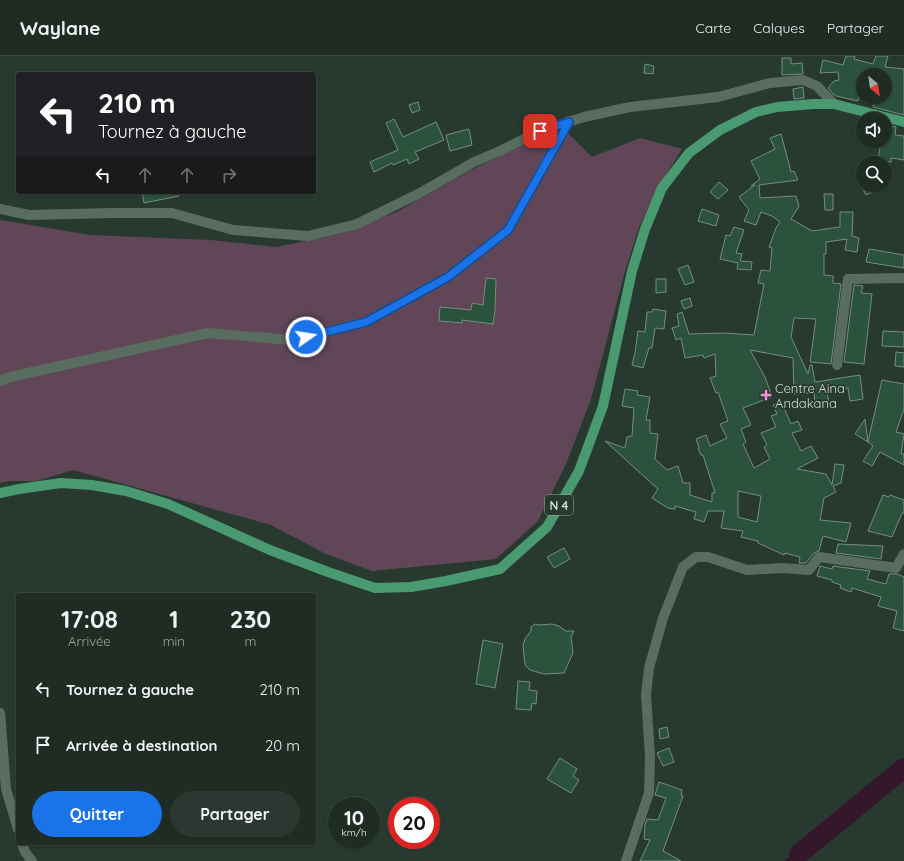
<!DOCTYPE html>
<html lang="fr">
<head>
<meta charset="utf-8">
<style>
	:root { --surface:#1e2c24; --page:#2b3831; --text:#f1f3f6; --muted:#a1a7a6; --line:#3c4841; --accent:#1a73e8 }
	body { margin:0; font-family:Quicksand,sans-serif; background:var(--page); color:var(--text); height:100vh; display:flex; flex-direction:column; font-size:15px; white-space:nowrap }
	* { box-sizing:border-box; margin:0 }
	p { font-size:13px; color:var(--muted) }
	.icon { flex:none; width:22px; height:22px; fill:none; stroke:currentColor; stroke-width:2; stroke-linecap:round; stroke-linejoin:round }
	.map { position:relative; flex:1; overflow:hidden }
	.drawer { position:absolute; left:16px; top:537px; width:300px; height:252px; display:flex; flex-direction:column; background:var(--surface); border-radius:4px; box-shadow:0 1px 3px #0004,0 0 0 1px var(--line) }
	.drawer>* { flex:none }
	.guide { position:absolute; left:16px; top:16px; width:300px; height:122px; border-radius:4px; box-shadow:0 1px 3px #0004,0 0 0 1px var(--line); background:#202124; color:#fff; overflow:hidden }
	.needle { width:26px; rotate:151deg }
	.buttons { position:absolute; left:856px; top:12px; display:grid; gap:8px }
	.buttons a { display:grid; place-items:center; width:36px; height:36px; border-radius:50%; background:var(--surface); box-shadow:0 1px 3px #0004,0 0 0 1px var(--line); font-size:20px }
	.speed { position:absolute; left:328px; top:741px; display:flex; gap:8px; font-size:20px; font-weight:700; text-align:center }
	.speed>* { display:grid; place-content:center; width:52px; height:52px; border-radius:50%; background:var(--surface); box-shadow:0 1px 3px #0004,0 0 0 1px var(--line); line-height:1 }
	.speed small { font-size:10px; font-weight:400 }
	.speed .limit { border:6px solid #d22; background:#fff; color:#111 }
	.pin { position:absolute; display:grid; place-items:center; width:34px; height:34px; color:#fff; margin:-17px; border-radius:8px; box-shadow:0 2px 6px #0006 }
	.me { position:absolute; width:44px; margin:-22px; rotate:77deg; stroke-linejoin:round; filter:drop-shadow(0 0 3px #0008) }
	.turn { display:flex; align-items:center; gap:14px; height:84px; padding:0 16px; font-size:18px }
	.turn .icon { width:52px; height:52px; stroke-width:2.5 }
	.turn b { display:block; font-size:28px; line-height:34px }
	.lanes { display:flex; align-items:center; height:38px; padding:0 16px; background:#0003; justify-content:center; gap:20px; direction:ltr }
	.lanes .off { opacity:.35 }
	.eta { display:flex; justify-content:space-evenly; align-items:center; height:68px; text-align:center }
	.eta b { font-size:24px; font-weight:800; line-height:28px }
	.button { display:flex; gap:8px; margin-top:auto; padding:8px 16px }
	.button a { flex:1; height:46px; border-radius:24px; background:var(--accent); color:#fff; font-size:16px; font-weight:800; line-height:46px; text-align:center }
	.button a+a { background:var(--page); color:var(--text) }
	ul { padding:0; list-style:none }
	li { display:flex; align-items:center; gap:12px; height:56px; padding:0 16px }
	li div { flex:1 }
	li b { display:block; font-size:15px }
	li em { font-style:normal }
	header { display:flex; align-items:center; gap:24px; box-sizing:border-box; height:56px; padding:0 20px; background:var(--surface); border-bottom:1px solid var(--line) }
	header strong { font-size:19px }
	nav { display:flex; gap:22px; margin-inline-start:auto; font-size:14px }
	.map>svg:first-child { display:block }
	.green { fill:#604657 }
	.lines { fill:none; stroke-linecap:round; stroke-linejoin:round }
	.stream { stroke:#35172c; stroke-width:3.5 }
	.river { stroke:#35172c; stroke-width:20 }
	.building { fill:#2a523c; stroke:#788c80; fill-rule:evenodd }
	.minor { stroke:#596c60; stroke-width:10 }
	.major { stroke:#499a71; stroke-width:10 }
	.route-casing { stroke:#114b97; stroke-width:10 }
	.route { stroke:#1a73e8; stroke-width:7 }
	.poi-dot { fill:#f391d5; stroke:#283a30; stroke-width:1.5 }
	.labels { text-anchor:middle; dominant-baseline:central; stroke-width:3.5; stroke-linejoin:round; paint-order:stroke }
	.shield { fill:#283a30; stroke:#9eaba4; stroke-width:1 }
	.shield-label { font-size:12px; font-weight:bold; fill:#d1dbd5 }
	.poi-label { font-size:13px; fill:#d1dbd5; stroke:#283a30; text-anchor:start }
</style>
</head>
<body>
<header>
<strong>Waylane</strong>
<nav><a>Carte</a><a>Calques</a><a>Partager</a></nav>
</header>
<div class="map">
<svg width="904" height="805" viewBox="0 0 904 805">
	<rect width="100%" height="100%" fill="#283a30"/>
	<polygon class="green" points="562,71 592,101 640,82 682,93 659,130 639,171 626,212 591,343 566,408 538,465 496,503 372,515 326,498 271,469 73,414 37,425 10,425 0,427 0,164 90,179 211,184 276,191 326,181 397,156 469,115"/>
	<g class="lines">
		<polyline class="stream" points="786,805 799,798"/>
		<polyline class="river" points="799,798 904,712"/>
	</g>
	<g class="building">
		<polygon points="846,0 855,0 854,3 873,8 876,0 888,0 885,11 904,13 904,59 873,51 875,41 885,41 885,19 874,19 865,16 865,19 863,19 863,25 858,45 836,40 833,38 828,32 834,25 839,24 838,16 820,17 823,4 843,9"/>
		<polygon points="782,2 791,2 791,8 802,7 803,18 782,19"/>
		<polygon points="645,8 654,10 653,18 644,17"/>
		<polygon points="803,31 804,42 794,43 793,33"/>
		<polygon points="418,46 420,54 412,57 409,49"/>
		<polygon points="394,63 403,81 436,66 444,84 415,96 419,103 409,108 407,103 393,109 392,107 374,116 370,106 398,94 386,67"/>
		<polygon points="885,68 896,71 895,79 904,80 904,104 891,102 891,106 878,104 881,85 885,85"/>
		<polygon points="469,73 472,89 450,95 446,79"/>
		<path d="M781 78 791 116 794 115 798 124 759 129 760 142 796 140 799 150 791 163 812 175 840 171V156H853L852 180 859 182 857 196 845 194 847 183 826 186V198H824V219L833 220V227L841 228 831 308 810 306 816 263 794 262 791 281 808 318 810 309H812L815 326 860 319 863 343 850 345 848 332 827 334 829 348 815 349 814 337 794 338 793 302 750 294 765 321 772 341 743 352 751 369 741 373 746 386 743 388 754 412 770 403 764 391 767 389 761 377 776 371 771 360 777 358 773 349 781 345 791 368 798 365 802 374 792 377 801 395 811 390 818 402 797 413 826 418 832 429 835 408 844 409 841 427 833 430 836 436 824 442 820 464 851 467 846 486 823 480 819 495 814 497 806 507H799L800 501 785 497 784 499 758 487V485L741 481 743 475 721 472 724 455H708L704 466 694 463 696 456 675 450V453L668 452 652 442 658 433 605 385 625 392 627 381 632 380 634 352 622 350 625 333 638 335 637 339 650 341 646 364H650V377L658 378 655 403 667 414 678 410 683 427H690V439L712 446V437H715L703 399H701L698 392 699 391 696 383 706 379 710 390 727 382 720 368 728 365 718 336 716 337 710 322 716 320 715 298 704 302 703 299 685 302 681 282 676 284 672 272 679 270 677 258 682 256 689 278 724 277 754 279 764 228 758 227 761 214 770 215 772 192 769 191 776 172 780 166 772 160 761 156 756 169 744 165 749 154 739 141 755 129 751 130 760 123 751 105 775 93 770 82ZM738 435 761 440 757 466 738 461Z"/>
		<polygon points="719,126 728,134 718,143 710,136"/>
		<polygon points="861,129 887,129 866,139"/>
		<polygon points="142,136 178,136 179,140 144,147"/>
		<polygon points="824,138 833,138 833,154 825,154"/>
		<polygon points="702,153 719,159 716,170 698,165"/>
		<polygon points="734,171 744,174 736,197 742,198 740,205 752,206 751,214 737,213 738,207 720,203 726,179 730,180"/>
		<polygon points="869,193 904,199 904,212 866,206"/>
		<polygon points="688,209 694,226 685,229 678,213"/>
		<polygon points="486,222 496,223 495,254 493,268 462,264 462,267 439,265 440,251 471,254 472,247 483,249"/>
		<polygon points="656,223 666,223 666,236 656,237"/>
		<polygon points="854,229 863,230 861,237 872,238 864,308 844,306"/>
		<polygon points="690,242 692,250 684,253 681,245"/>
		<polygon points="653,253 666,255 664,273 655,272 652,292 649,292 643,312 632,309 635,297 638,275 645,276 647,256 652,256"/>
		<polygon points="883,275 904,276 904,291 882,290"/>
		<polygon points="896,296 904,297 904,311 895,310"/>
		<polygon points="882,324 904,328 904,353 896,376 904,378 901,398 904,398 904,409 880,396 872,410 863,405 873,390 868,386"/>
		<polygon points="865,363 868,386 855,378"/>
		<polygon points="883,439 889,441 890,439 904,444 904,457 902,457 892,481 868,475"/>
		<polygon points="838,488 883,490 881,503 836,497"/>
		<polygon points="564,492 570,503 554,512 547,501"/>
		<polygon points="820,510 832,513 833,510 870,515 867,523 886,528 889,518 897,518 904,521 904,575 893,572 897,555 878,550 881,541 852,532 851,536 840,532 841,529 832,526 832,524 817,520"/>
		<polygon points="535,568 539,569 552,568 559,570 566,575 574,575 571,581 573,597 564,617 544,618 530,614 525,609 523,589 525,583 531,575 531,571"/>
		<polygon points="483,584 503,588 495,632 476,628"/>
		<polygon points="518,625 530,626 529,634 537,635 536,648 532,647 531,654 516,653"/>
		<polygon points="667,671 669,681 660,683 659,673"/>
		<polygon points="669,692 674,706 663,710 657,697"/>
		<polygon points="560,702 577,713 573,720 579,724 571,737 547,723"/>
		<polygon points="659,726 682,734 681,739 683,740 663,795 681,805 640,805 650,784 644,783 645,769 647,763 658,764 666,742 655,739"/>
	</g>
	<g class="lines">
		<g class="minor">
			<polyline points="0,153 29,159 113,157 172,157 233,174 308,180 357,168 420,137 474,106 500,95 540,75 584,61 630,51 718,41 770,27 803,24 817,30 834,48"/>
			<polyline points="837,309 848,223 904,222"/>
			<polyline points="0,325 10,321 208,277 291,284 366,266 448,221 508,174 569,65"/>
			<polyline points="0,657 6,733 18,773"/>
			<polyline points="22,787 25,796 32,805"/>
			<polyline points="626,805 649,737 650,701 646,639 649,612 663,562 683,511 696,501 708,501 747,514 782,512 809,514 819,501 896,512 904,498"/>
		</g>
		<polyline class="major" points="0,437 19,433 61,427 92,429 126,435 168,448 270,494 328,516 375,532 411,531 446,525 500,513 547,471 579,415 603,350 632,215 645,173 662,132 689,97 720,74 756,56 777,51 813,48 834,48 904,66"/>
	</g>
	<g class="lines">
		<defs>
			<polyline id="route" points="306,281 366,266 448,221 508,174 569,66 540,75"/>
		</defs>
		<use href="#route" class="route-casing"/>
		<use href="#route" class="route"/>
	</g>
	<path class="poi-dot" d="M764 333h4v4h4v4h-4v4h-4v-4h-4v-4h4z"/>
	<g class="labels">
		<rect class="shield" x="545" y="439" width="28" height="20" rx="3"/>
		<g class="shield-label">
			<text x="559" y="449">N 4</text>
		</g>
		<g class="poi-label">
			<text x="775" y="332">Centre Aina<tspan x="775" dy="15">Andakana</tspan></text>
		</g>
	</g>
</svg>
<div class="buttons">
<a><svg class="needle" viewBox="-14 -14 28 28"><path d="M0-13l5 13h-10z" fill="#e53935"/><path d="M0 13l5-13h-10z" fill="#a1a7a6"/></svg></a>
<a><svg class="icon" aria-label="sound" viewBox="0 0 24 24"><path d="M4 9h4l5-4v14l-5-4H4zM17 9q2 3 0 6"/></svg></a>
<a><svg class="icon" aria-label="search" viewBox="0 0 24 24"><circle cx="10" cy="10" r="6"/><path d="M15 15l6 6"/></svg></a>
</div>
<div class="speed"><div>10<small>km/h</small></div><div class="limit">20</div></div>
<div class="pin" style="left:540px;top:75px;background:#d93025"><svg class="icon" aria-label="arrive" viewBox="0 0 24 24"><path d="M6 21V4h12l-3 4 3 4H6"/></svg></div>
<svg class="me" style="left:306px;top:281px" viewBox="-20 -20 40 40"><circle r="17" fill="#1a73e8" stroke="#fff" stroke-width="3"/><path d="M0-11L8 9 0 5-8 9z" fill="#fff"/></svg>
<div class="guide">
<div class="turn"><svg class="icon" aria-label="left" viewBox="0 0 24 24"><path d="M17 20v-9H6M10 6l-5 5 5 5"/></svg><div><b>210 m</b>Tournez à gauche</div></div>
<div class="lanes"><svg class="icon" aria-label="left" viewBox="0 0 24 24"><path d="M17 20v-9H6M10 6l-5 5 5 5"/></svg><svg class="icon off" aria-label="ahead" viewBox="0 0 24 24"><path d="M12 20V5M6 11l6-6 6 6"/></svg><svg class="icon off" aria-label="ahead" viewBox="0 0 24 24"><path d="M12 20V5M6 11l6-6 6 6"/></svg><svg class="icon off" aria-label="right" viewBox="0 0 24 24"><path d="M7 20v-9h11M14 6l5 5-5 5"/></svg></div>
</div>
<section class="drawer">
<div class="eta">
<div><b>17:08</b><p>Arrivée</p></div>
<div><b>1</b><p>min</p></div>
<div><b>230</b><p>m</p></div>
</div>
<ul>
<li><svg class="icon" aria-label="left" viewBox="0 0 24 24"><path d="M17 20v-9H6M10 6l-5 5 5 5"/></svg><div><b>Tournez à gauche</b></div><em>210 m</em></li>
<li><svg class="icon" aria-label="arrive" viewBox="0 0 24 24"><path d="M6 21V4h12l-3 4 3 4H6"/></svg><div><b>Arrivée à destination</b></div><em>20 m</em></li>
</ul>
<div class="button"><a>Quitter</a><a>Partager</a></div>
</section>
</div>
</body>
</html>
